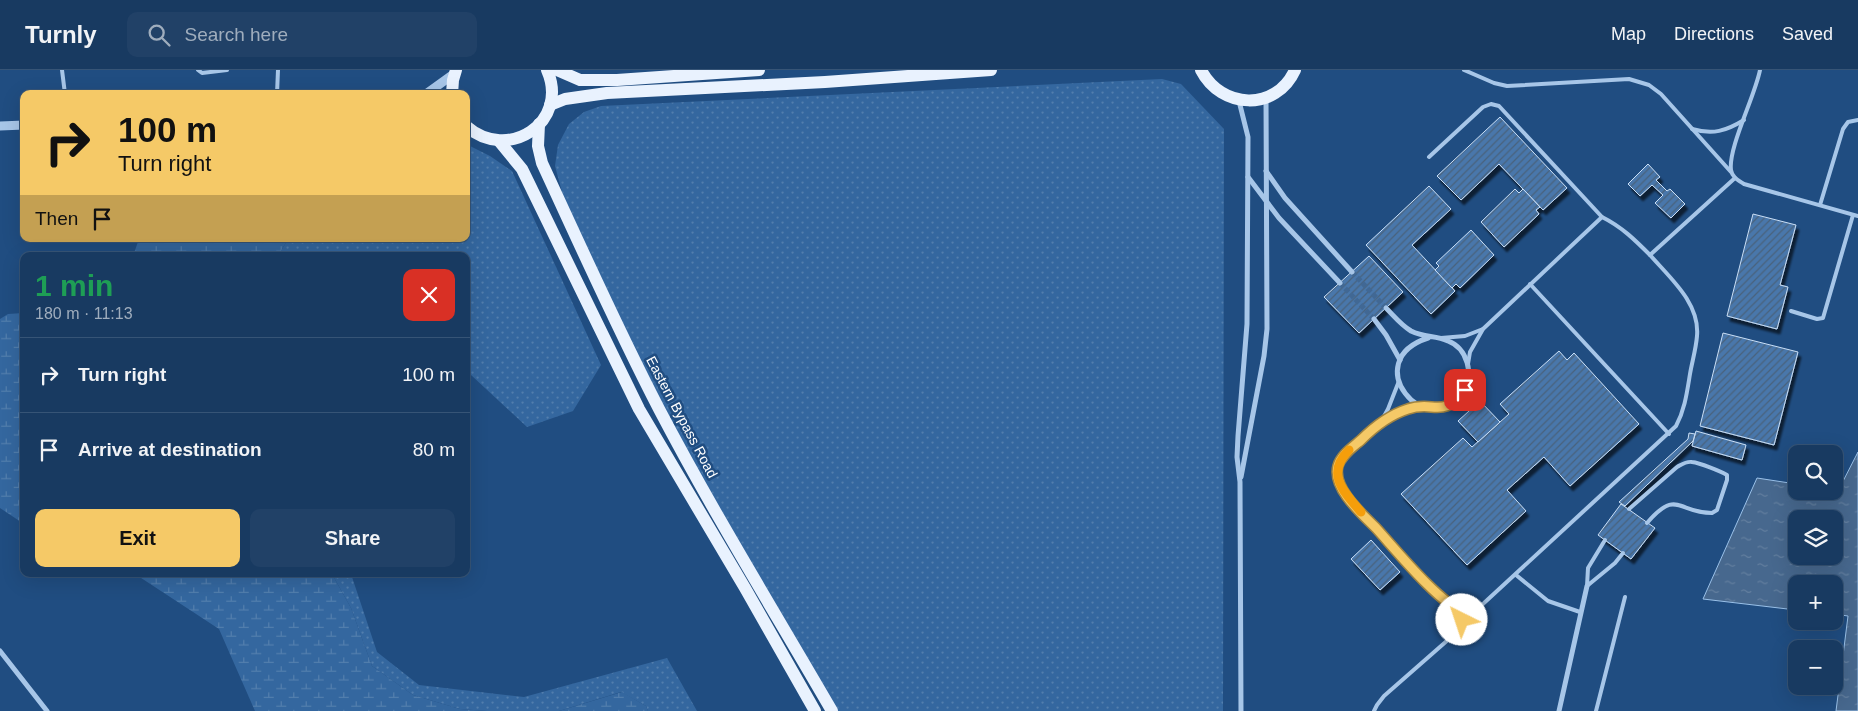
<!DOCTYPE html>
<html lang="en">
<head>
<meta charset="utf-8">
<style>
	:root { --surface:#183a61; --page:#214167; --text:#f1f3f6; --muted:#9fadbd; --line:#365476; --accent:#f5c967 }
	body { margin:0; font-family:Arial,sans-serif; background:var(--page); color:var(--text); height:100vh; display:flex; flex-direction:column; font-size:19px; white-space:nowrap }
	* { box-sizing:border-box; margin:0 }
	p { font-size:16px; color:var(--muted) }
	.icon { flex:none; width:28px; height:28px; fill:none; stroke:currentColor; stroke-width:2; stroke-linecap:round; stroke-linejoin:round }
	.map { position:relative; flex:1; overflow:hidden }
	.side { position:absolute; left:20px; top:182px; width:450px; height:325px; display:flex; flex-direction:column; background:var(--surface); border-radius:10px; box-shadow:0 5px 20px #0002,0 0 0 1px var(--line) }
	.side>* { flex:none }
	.guide { position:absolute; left:20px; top:20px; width:450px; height:152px; border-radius:10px; box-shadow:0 5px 20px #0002,0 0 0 1px var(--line); background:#f5c967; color:#111; overflow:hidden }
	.tools { position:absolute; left:1788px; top:375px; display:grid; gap:10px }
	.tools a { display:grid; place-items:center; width:55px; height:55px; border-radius:10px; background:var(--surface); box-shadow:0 5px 20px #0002,0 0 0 1px var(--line); font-size:25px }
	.pin { position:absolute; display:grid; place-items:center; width:42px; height:42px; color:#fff; margin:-21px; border-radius:10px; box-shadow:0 2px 8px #0006 }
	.me { position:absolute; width:55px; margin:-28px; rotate:319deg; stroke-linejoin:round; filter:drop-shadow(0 0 4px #0008) }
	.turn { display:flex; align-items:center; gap:18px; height:105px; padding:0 15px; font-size:22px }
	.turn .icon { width:65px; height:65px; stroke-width:2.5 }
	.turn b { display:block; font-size:35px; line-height:42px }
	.then { display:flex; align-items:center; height:48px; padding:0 15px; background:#0003; gap:10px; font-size:19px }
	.round { display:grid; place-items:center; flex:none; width:52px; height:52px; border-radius:10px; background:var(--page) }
	.overview { display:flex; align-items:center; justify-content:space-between; height:85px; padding:0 15px }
	h1 { font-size:30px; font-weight:700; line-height:38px; color:#1e9e55 }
	.cta { display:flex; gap:10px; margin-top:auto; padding:10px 15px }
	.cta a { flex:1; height:58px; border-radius:10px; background:var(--accent); color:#111; font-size:20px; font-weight:700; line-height:58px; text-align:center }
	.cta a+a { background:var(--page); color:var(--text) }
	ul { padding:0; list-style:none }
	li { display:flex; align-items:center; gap:15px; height:75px; padding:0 15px; border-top:1px solid var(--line) }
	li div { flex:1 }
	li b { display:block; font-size:19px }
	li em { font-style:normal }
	header { display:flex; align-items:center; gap:30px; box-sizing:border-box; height:70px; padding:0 25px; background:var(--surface); border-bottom:1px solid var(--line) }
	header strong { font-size:24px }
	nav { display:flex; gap:28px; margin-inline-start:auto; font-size:18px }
	.search { width:350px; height:45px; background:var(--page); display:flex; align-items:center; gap:12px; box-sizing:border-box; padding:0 18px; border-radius:10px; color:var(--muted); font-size:19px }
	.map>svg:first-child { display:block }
	.green { fill:url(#green-dots) }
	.wetland { fill:url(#wetland-marsh) }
	.water { fill:url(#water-ripples); stroke:#9ac1e9; fill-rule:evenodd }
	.building { fill:url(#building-hatch); stroke:#cadff6; filter:url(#shadow) }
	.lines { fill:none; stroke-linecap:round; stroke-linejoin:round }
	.minor-tunnel { stroke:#416894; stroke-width:5; stroke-dasharray:5 2.5; stroke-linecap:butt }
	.service { stroke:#a7c6e8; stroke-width:4 }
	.minor { stroke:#a7c6e8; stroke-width:5 }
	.tertiary { stroke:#a7c6e8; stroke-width:9 }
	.primary { stroke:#e9f2fe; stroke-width:12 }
	.route-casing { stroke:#9f8343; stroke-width:12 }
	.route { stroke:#f5c967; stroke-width:9 }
	.slow { stroke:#f59e0b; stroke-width:9 }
	.labels { text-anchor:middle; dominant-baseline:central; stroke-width:5; stroke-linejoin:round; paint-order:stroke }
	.street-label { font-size:14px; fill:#fff; stroke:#204d81 }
</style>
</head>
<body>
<header>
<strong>Turnly</strong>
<div class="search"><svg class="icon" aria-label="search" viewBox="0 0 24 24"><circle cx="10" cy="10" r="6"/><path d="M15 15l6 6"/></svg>Search here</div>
<nav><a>Map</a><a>Directions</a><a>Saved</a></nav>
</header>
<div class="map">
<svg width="1858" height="641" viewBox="0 0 1858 641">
	<defs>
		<pattern id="green-dots" width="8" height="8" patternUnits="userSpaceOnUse" patternTransform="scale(1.25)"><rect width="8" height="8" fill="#34679f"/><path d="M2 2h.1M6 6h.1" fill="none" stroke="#527ead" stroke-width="1.8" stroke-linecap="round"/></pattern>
		<pattern id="wetland-marsh" width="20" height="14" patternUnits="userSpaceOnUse" patternTransform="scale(1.25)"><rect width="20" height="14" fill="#34679f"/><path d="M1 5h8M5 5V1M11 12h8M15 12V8" fill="none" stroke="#527ead"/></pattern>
		<pattern id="water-ripples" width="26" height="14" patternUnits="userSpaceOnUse" patternTransform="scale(1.25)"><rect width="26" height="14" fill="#47688e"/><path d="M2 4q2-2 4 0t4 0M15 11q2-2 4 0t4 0" fill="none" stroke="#637f9f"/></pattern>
		<pattern id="building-hatch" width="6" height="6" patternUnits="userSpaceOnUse" patternTransform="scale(1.25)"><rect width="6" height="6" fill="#4977ab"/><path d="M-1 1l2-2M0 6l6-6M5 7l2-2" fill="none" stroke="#4a627c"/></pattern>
		<filter id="shadow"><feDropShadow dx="3" dy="5" stdDeviation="1" flood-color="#0009"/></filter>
	</defs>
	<rect width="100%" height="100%" fill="#204d81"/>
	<g class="green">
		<polygon points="1162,9 1181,14 1224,59 1223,641 836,641 699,410 569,148 555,96 558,75 569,54 584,42 601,36"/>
		<polygon points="466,74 490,86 512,101 601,295 573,341 527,357 471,305 466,306 466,186 278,186 288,169 466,169"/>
		<polygon points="332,504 351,504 377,582 419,615 524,627 667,588 697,641 648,641 646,636 621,622 559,641 487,641 460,639 413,625 372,596 351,538"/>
	</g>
	<g class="wetland">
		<polygon points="139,169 288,169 278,186 133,186"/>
		<polygon points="24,243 24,454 0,438 0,249 8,244"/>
		<polygon points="135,504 332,504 351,538 372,596 413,625 460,639 487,641 255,641 219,559"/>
		<polygon points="622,622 646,636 648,641 559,641"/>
	</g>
	<path class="water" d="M1858 382V641H1836L1848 546 1834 544V514H1796V540L1703 529 1757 408 1796 414V421H1838ZM1796 449H1834V486H1796Z"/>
	<g class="building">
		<polygon points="1500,47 1567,118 1543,140 1499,94 1461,130 1437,106"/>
		<polygon points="1648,94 1660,107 1656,110 1667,121 1670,119 1685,134 1671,148 1655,133 1663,125 1652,115 1640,126 1628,114"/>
		<polygon points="1429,116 1451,139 1412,175 1455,221 1431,244 1366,175"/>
		<polygon points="1515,119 1519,123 1523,119 1540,137 1536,140 1539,144 1504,177 1481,152"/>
		<polygon points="1753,144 1796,155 1780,215 1788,217 1777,259 1727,246"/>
		<polygon points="1471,160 1494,185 1460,218 1456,214 1452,218 1435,200 1439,196 1436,193"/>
		<polygon points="1369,186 1403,222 1359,263 1324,227"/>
		<polygon points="1723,263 1798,282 1774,375 1700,356"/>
		<polygon points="1559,281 1567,290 1574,283 1639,354 1570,416 1544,387 1507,420 1526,441 1467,495 1401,424 1463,368 1472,377 1509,344 1500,334"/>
		<polygon points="1480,331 1500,352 1478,372 1458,351"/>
		<polygon points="1696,361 1746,375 1742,390 1692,376"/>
		<polygon points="1689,363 1695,364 1693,371 1625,436 1619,432 1688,369"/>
		<polygon points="1621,434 1655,458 1631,489 1598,465"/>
		<polygon points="1371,470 1400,502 1380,520 1351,489"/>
	</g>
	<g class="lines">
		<g class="minor-tunnel">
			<polyline points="1352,202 1386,238"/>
			<polyline points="1340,213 1374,249"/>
		</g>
		<g class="service">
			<polyline points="62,0 65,24"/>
			<polyline points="198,0 202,3 227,0"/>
			<polyline points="1464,0 1494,13 1507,16 1629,9 1649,15 1661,24 1731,102"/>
			<path d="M1760 0C1755 26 1728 78 1731 100 1732 107 1738 110 1744 114L1858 146"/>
			<polyline points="277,24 278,0"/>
			<path d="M1692 59C1713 65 1726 61 1744 50"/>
			<path d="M1429 87 1483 37 1491 34 1499 36 1602 147C1622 157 1635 170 1650 185"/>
			<polyline points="1820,135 1843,59 1848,52 1858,50"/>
			<polyline points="1530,214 1669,364"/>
			<polyline points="1791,241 1817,249 1823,248 1853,145"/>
			<polyline points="1441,268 1465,266 1483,259"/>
			<polyline points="1468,294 1470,282 1483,259 1602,147"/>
			<path d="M1420 336C1393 343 1381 351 1361 369 1353 377 1342 385 1339 395 1337 401 1337 408 1340 414 1346 431 1383 465 1397 481 1412 498 1440 533 1460 541 1469 545 1477 539 1484 533L1676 356C1685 339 1687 322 1690 304 1692 292 1696 279 1697 266 1700 233 1670 208 1650 185L1735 108"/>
			<polyline points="1382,350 1388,339 1399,311"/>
			<path d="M1629 439 1677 397C1681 395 1686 391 1692 392 1700 393 1720 401 1727 405V410L1717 440 1712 443C1678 443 1677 418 1647 453"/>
			<polyline points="1605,470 1588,498 1587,516 1615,493 1623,483"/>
			<polyline points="1516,505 1548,531 1580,542"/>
			<polyline points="1374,641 1377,635 1384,626 1449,569 1458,559 1464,542"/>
			<polyline points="1596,641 1625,527"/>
		</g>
		<g class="minor">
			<polyline points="1239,31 1248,67 1247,254 1238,366 1237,387 1240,412 1241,641"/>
			<polyline points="1266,101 1285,128 1352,202"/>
			<polyline points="1248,107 1279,148 1340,213"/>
			<path d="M1386 238C1394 246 1401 255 1411 261 1425 268 1435 265 1448 271 1467 278 1475 305 1463 322 1427 375 1357 291 1428 268"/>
			<polyline points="1374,249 1386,265 1400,290"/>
			<polyline points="1241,407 1264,286 1267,259 1266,28"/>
			<polyline points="0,581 47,641"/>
			<polyline points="1559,641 1587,516"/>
		</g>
		<g class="tertiary">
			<polyline points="426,24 455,3"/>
			<polyline points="0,56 24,55"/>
		</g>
		<g class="primary">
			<polyline points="557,0 580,10 617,10 759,0"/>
			<path d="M1201 0C1221 39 1276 42 1295 0"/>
			<polyline points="452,24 453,10 456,0"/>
			<polyline points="550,35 565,29 607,23 825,12 991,0"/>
			<path d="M539 54 538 76 542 93C580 175 617 258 659 339 713 442 774 541 832 641"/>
			<path d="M466 56C508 93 570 52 547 0"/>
			<polyline points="499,71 522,99 639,339 745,518 815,641"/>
		</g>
	</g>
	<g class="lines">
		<defs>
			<path id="route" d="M1462 550 1464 542C1439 533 1396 480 1376 458 1362 444 1332 418 1338 396 1341 385 1353 377 1361 370 1375 356 1389 345 1408 339 1434 330 1442 350 1465 320"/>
		</defs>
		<use href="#route" class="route-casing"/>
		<use href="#route" class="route"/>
		<path class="slow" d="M1349 380C1325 404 1344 422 1361 442"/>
	</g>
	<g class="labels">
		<g class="street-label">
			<text transform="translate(682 347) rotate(62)">Eastern Bypass Road</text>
		</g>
	</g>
</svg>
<div class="tools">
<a><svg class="icon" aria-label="search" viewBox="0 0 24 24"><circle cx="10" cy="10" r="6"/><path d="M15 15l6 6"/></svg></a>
<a><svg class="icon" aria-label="layers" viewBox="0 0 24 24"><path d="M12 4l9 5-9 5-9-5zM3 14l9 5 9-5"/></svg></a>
<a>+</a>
<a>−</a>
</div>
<div class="pin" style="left:1465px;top:320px;background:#d93025"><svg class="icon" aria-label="arrive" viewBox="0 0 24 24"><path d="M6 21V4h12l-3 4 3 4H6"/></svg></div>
<svg class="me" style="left:1462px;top:550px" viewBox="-20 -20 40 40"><circle r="19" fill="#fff"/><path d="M0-13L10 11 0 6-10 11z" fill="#f5c967"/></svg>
<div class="guide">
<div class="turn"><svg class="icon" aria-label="right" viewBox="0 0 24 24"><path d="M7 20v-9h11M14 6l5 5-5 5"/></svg><div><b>100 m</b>Turn right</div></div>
<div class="then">Then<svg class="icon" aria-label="arrive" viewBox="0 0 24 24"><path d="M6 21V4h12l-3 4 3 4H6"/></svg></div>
</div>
<section class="side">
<div class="overview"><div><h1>1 min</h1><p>180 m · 11:13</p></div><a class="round" style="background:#d93025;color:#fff"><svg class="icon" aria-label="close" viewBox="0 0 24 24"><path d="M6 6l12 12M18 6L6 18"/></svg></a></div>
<ul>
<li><svg class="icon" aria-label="right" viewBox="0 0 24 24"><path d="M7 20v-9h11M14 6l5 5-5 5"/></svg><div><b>Turn right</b></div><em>100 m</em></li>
<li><svg class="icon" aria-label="arrive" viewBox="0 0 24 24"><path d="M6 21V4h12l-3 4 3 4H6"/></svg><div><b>Arrive at destination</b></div><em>80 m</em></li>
</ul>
<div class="cta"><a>Exit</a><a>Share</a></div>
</section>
</div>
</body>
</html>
